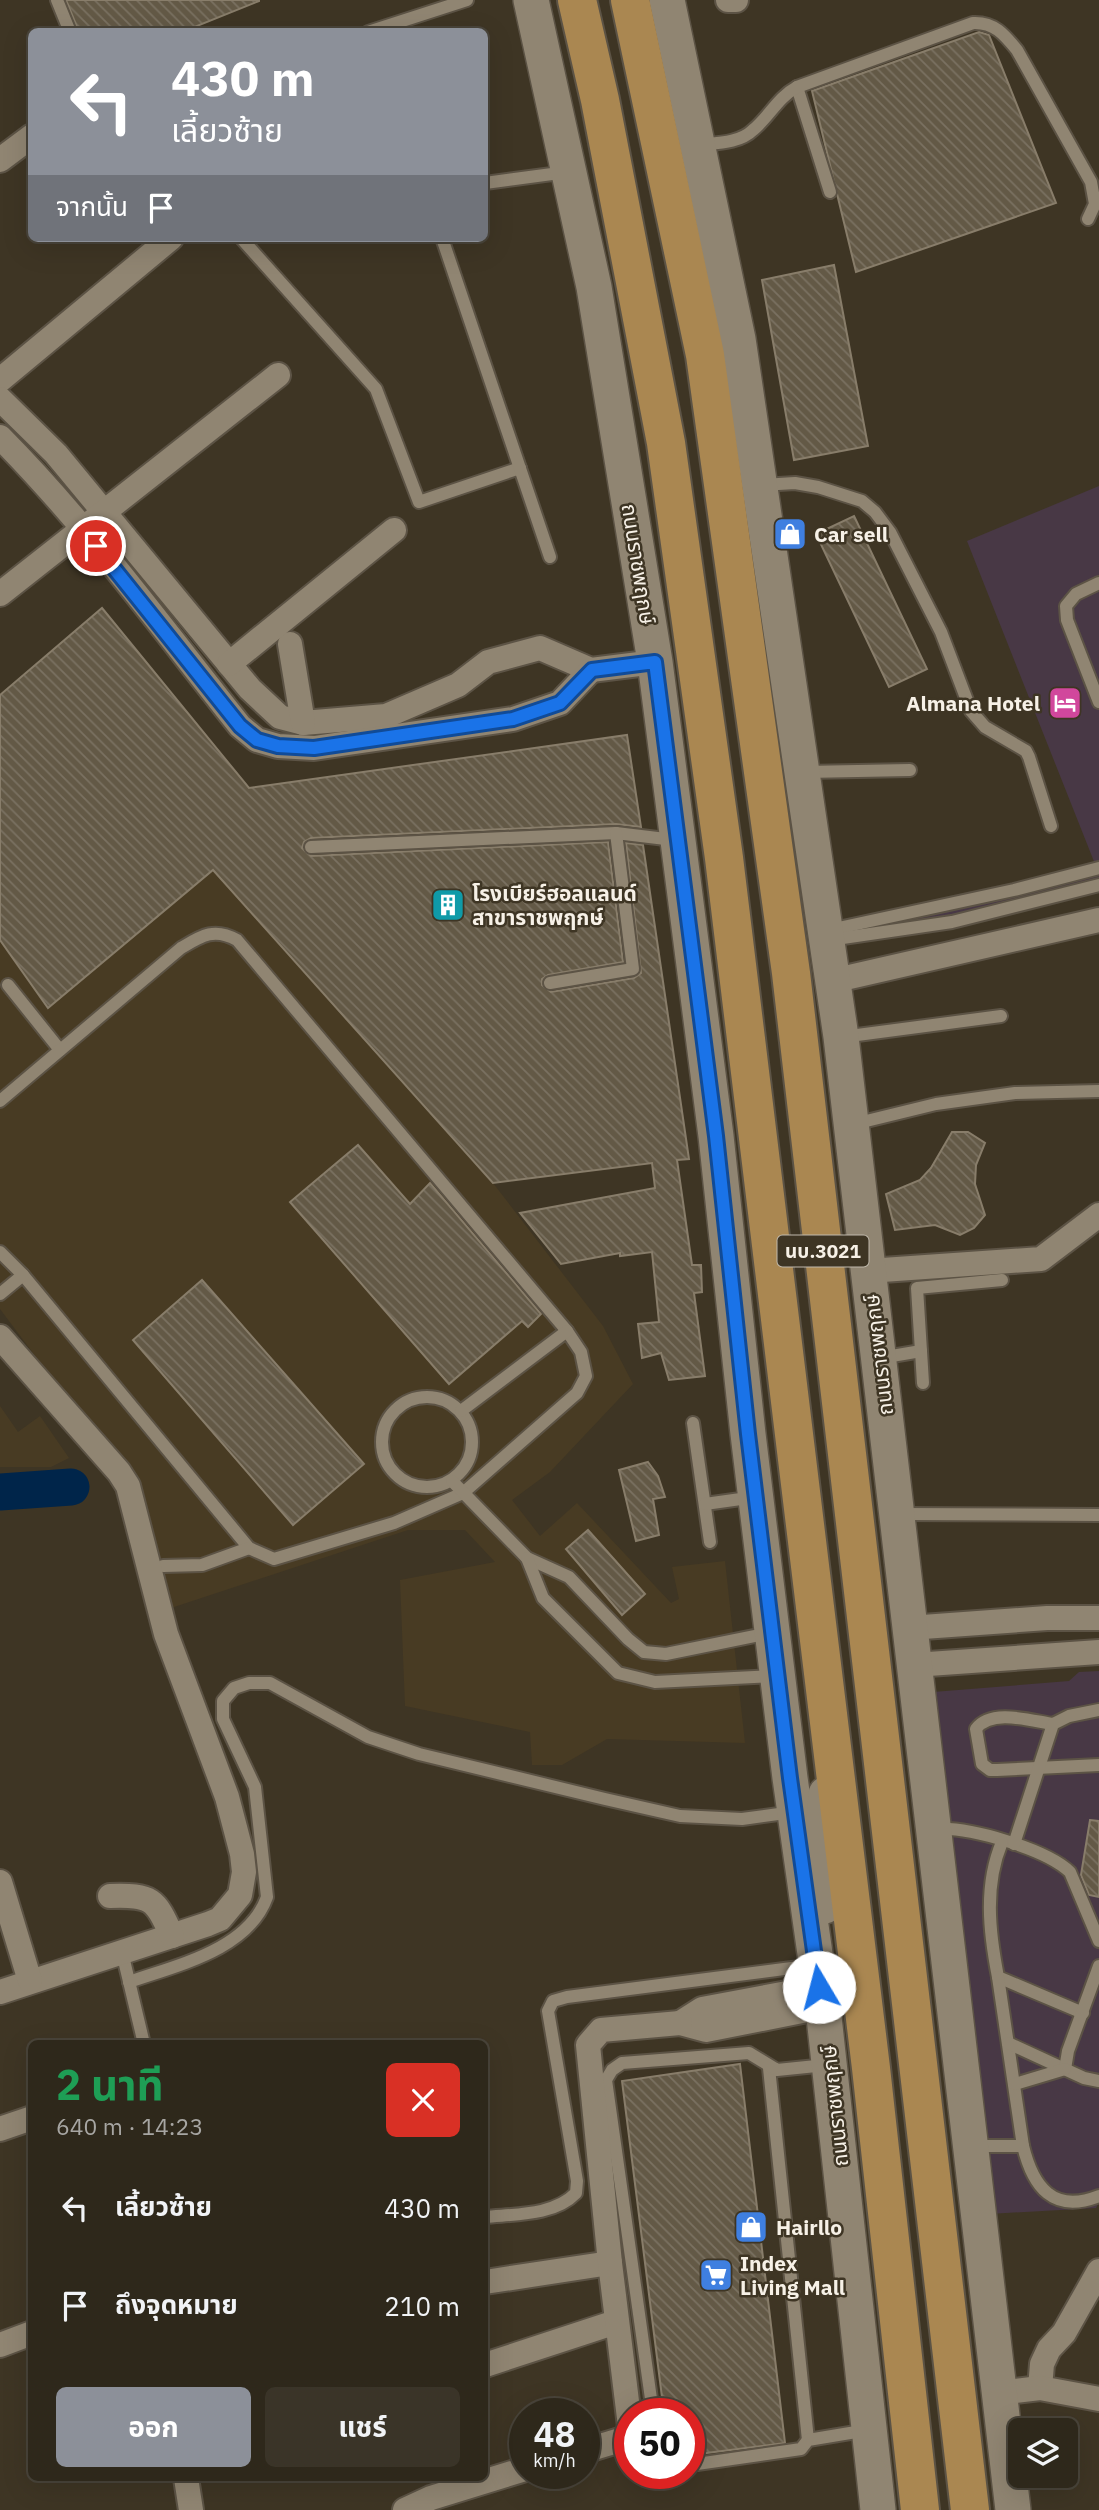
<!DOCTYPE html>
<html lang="th">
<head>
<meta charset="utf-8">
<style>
	:root { --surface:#2e281b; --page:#3a3428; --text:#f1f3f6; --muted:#a7a6a3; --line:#49443a; --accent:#8c9099 }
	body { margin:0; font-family:"IBM Plex Sans","Noto Sans Thai",sans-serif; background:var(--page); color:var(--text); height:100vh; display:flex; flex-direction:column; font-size:26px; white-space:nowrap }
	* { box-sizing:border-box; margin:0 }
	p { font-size:23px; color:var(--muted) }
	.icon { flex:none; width:38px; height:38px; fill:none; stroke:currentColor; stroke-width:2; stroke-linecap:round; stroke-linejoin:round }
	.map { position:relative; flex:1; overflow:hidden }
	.side { position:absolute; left:28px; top:2040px; width:460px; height:441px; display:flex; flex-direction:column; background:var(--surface); border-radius:10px; box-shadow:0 7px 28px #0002,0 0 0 2px var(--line) }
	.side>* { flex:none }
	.top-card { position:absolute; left:28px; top:28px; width:460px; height:214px; border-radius:10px; box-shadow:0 7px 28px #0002,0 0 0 2px var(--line); background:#8c9099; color:#fff; overflow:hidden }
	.fabs { position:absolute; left:1008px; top:2418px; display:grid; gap:14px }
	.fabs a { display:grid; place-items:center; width:70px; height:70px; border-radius:10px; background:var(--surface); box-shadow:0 7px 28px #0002,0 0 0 2px var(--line); font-size:35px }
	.speed { position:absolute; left:509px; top:2398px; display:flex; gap:14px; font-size:35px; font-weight:700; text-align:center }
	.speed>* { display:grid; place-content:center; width:91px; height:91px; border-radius:50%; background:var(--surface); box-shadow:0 7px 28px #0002,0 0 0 2px var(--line); line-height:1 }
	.speed small { font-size:18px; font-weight:400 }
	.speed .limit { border:10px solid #d22; background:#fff; color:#111 }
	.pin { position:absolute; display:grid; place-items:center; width:60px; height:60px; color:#fff; margin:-30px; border:4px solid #fff; border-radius:50%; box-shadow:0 2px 7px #0007 }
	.me { position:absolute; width:77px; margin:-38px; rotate:352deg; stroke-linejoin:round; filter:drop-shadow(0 0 5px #0008) }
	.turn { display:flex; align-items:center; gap:24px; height:147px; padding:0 28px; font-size:32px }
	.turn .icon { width:91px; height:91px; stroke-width:2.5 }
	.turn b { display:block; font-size:49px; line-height:60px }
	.then { display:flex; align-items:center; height:66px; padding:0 28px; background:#0003; gap:14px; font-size:26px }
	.round { display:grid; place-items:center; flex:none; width:74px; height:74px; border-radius:10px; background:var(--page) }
	.headline { display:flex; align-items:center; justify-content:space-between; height:119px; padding:0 28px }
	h1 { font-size:42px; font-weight:700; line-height:52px; color:#1e9e55 }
	.primary-button { display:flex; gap:14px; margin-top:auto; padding:14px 28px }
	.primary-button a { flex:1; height:80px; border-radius:10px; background:var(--accent); color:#fff; font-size:28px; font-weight:700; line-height:80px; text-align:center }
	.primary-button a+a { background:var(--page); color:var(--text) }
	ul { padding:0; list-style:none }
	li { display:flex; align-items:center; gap:21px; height:98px; padding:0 28px }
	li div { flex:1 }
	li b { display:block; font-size:26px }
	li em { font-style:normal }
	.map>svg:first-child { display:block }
	.commercial { fill:#483845 }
	.built { fill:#483b23 }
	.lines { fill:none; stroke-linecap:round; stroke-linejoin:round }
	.river { stroke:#00254a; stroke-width:37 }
	.building { fill:url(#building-back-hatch); stroke:#887d6a; stroke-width:2 }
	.service-casing { stroke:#5c5345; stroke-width:16 }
	.minor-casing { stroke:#5c5345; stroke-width:28 }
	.secondary-casing { stroke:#5c5345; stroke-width:38 }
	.primary-casing { stroke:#5c5345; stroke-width:42 }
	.service { stroke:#908572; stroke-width:12 }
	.minor { stroke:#908572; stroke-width:24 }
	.secondary { stroke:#908572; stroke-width:35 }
	.primary { stroke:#aa8751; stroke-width:38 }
	.route-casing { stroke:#114b97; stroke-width:18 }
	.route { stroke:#1a73e8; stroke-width:12 }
	.labels { text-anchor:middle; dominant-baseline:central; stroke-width:5; stroke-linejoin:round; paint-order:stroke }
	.shield { fill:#3e3524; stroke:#c0b9ac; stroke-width:2 }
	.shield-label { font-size:19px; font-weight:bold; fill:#f7f1e7 }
	.poi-label { font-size:21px; font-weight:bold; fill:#f7f1e7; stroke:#3e3524; text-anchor:start }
	.street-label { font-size:21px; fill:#f7f1e7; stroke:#3e3524 }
</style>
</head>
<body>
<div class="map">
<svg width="1099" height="2510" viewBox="0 0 1099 2510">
	<defs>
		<pattern id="building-back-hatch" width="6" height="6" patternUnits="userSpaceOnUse" patternTransform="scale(1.75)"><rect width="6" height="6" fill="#635946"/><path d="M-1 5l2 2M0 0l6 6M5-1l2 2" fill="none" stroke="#7a7161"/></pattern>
	</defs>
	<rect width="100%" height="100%" fill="#3e3524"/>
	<g class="commercial">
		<polygon points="1099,486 1099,885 839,946 836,926 1095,864 967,541"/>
		<polygon points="1099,1671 1099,2202 1096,2208 989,2214 933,1692 1069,1681 1079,1672"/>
	</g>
	<g class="built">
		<polygon points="213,870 493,1183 603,1326 633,1384 550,1472 512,1500 540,1536 577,1503 671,1603 679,1599 672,1567 725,1561 745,1743 607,1739 562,1765 532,1765 530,1732 405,1706 400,1580 495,1562 465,1530 408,1530 159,1612 130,1483 0,1309 0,940 48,1007"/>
		<polygon points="0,1406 18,1432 40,1416 69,1458 51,1467 0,1467"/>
	</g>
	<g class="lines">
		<polyline class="river" points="0,1492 71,1487"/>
	</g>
	<g class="building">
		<polygon points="66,0 259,0 259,1 182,32 79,32"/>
		<polygon points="979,32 989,35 1056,203 856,272 812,91"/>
		<polygon points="834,265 868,446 794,460 762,280"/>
		<polygon points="854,516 927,669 889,687 816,534"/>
		<polygon points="102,608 249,788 627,735 641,827 616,824 311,838 304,842 302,848 311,856 608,842 623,962 548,975 542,979 542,985 551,992 634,978 641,973 626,843 643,845 689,1159 677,1160 692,1265 701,1265 702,1292 694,1293 705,1376 669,1380 661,1353 642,1358 638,1324 659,1322 652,1252 620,1256 620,1253 561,1264 520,1213 655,1188 652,1163 493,1183 213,870 48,1008 0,940 0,695"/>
		<polygon points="952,1132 968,1132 985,1143 976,1165 975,1184 985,1215 974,1228 960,1235 935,1225 895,1230 886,1194 920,1180 931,1168"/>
		<polygon points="358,1145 410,1204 430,1183 541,1314 528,1327 522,1321 449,1384 290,1202"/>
		<polygon points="202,1280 364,1464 293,1525 133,1340"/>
		<polygon points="648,1462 658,1476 665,1497 653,1499 659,1535 636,1541 619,1470"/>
		<polygon points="588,1530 645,1594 622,1615 566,1549"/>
		<polygon points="1090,1820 1099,1821 1099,1897 1089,1895 1081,1875"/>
		<polygon points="740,2064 785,2443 690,2455 690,2413 664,2413 622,2081"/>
	</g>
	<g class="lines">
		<defs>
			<g id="service">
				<polyline points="57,0 70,32"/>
				<polyline points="368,32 467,0"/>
				<polyline points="797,87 830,192"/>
				<path d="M699 145C717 143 740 143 753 130 770 116 777 98 797 87L973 23C994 22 1004 34 1017 50L1091 182 1095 204 1088 219"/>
				<polyline points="485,183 567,172"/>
				<polyline points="241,238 376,389 419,502 520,468"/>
				<polyline points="442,238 550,557"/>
				<polyline points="761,485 795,483 818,487 862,501 875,512 890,532 941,632 971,711 985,727 1026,751 1029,757 1051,826"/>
				<polyline points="1099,583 1076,594 1066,606 1067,620 1099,702"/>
				<polyline points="805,772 910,770"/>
				<polyline points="311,847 616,833 674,840"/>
				<polyline points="829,930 1014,890 1099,868"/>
				<polyline points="829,940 952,922 1099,885"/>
				<polyline points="550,983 633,969 616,833"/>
				<polyline points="8,985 60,1050"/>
				<polyline points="842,1037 1001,1016"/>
				<path d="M0 1101 181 948C201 936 214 927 237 940L567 1331 581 1352 586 1376 577 1393 463 1493 394 1523 274 1559 249 1548 23 1275"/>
				<polyline points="854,1124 936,1104 1015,1093 1099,1091"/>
				<polyline points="0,1252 23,1275 0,1294"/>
				<polyline points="880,1358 921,1351"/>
				<polyline points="923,1383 917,1288 1002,1280"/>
				<circle cx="427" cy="1442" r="45"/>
				<polyline points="461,1411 567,1331"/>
				<polyline points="693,1423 710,1542"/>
				<polyline points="452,1481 527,1558 569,1577 628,1639 644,1652 666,1654 769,1633"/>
				<polyline points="705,1504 755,1497"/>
				<polyline points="900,1514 1099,1515"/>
				<polyline points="527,1558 543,1598 618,1673 655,1682 774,1676"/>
				<polyline points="163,1566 202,1565 249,1548"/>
				<path d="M1053 1724C1032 1721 991 1708 976 1729L982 1764 990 1770H997L1099 1765"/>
				<path d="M937 1829C970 1827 1046 1849 1070 1872L1099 1941"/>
				<path d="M1002 1842C984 1885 989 1931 998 1977L1083 2013"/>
				<polyline points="1014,1844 1053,1724 1069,1716 1099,1710"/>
				<polyline points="122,1952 144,2044"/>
				<polyline points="998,1977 1023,2146"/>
				<path d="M129 1982C177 1965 248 1950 267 1897L255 1787 223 1719V1701L234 1688 249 1683H270L368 1737 419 1754 605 1799 680 1816 742 1819 793 1812"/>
				<polyline points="1008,2043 1084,2078 1099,2081"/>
				<polyline points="769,2068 808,2440"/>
				<polyline points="1065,2069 1068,2051 1099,1966"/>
				<polyline points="1015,2084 1065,2069"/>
				<path d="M971 2146H1023C1033 2187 1053 2214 1099 2196"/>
				<path d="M485 2217C514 2214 554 2216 576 2193L577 2181 548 2011 553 2001 567 1997 815 1965"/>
				<polyline points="653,2413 606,2080 612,2070 622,2063 749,2053 777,2070 826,2065"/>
				<polyline points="690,2465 801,2449 808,2440 868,2430"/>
			</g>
			<g id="minor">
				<polyline points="728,0 736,0"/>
				<polyline points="0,160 32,136"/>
				<polyline points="0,380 171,238"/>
				<polyline points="0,399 56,454 250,689 280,717 303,723 386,716 458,685 488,662 540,648 591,670 655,662"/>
				<path d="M0 437C88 526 162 628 240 726L257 740 278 746 314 748 513 719 560 703 591 670"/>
				<polyline points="0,594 278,375"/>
				<polyline points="290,644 303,723"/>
				<polyline points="229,664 394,530"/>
				<polyline points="832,981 1099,920"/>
				<polyline points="868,1271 1041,1259 1099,1215"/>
				<polyline points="0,1337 119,1472 128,1486 166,1634 227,1797 242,1854 244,1872 240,1895 220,1919 208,1924 0,1992"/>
				<polyline points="909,1628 1047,1618 1099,1618"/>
				<polyline points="914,1665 1099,1652"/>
				<polyline points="0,1882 30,1981"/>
				<path d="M110 1896C152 1895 155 1898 172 1936"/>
				<polyline points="819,1987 702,2009 680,2023 706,2030 822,2007"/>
				<polyline points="0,2129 32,2118"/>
				<polyline points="485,2282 610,2263"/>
				<polyline points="0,2345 32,2333"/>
				<polyline points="485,2365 616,2322"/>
				<polyline points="1040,2388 1042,2364 1049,2349 1064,2333 1099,2271"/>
				<polyline points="999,2393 1040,2388 1099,2399"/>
				<polyline points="630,2426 610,2263 588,2045 601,2030 680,2023"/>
				<polyline points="584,2451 630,2437"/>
				<polyline points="186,2478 191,2510"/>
				<polyline points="405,2510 431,2498 525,2469"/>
			</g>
			<g id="secondary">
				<polyline points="531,0 594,287 655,662 716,1136 748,1434 790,1778 824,2017 878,2510"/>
				<polyline points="667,0 738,339 841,1037 1013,2510"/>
				<polyline points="825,1906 824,1821 826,1794"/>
			</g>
			<g id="primary">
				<polyline points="577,0 600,100 666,443 724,858 871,2068 920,2510"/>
				<polyline points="630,0 705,355 791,973 970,2510"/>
			</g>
		</defs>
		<use href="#service" class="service-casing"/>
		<use href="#minor" class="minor-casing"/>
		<use href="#secondary" class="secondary-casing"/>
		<use href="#primary" class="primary-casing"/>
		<use href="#service" class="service"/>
		<use href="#minor" class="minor"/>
		<use href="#secondary" class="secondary"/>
		<use href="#primary" class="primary"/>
	</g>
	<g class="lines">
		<defs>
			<polyline id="route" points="96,546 240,726 257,740 278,746 314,748 513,719 560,703 592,670 655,662 716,1136 748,1434 790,1778 819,1987"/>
		</defs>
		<use href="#route" class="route-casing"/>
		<use href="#route" class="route"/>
	</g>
	<defs>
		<symbol id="shop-square" viewBox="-11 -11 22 22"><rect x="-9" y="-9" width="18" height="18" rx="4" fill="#3f7fe0" stroke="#3e3524"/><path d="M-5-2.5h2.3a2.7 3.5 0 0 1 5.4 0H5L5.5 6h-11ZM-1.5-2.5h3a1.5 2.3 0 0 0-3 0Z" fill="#fff"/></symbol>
		<symbol id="hotel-square" viewBox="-11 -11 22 22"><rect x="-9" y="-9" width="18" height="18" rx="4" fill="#d1479c" stroke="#3e3524"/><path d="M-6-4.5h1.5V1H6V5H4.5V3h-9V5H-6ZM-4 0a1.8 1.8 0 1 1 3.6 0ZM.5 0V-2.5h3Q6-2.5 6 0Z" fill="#fff"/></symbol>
		<symbol id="building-square" viewBox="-11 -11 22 22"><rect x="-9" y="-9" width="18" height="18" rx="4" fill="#0f9aa8" stroke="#3e3524"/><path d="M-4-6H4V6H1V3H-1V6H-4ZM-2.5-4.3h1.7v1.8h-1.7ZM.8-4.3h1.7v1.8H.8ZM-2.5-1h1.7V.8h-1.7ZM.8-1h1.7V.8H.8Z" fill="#fff"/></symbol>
		<symbol id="supermarket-square" viewBox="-11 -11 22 22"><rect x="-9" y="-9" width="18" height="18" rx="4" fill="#3f7fe0" stroke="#3e3524"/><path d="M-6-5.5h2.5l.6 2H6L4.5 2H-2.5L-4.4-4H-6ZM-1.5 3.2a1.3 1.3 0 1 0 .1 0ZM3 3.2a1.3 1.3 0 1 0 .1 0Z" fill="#fff"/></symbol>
	</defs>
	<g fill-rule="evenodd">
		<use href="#shop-square" x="771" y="515" width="38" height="38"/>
		<use href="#hotel-square" x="1046" y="684" width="38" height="38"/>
		<use href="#building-square" x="429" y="886" width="38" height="38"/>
		<use href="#shop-square" x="732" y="2208" width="38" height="38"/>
		<use href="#supermarket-square" x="697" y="2256" width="38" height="38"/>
	</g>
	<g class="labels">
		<rect class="shield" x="777.5" y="1235.5" width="91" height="31" rx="5"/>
		<g class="shield-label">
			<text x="823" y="1251">นบ.3021</text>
		</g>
		<g class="poi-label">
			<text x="814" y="534">Car sell</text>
			<text x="1040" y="703" text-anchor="end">Almana Hotel</text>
			<text x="472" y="893">โรงเบียร์ฮอลแลนด์<tspan x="472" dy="24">สาขาราชพฤกษ์</tspan></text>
			<text x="776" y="2227">Hairllo</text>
			<text x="740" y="2263">Index<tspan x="740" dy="24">Living Mall</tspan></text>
		</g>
		<g class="street-label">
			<text transform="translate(639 564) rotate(81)">ถนนราชพฤกษ์</text>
			<text transform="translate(878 1355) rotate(-97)">ถนนราชพฤกษ์</text>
			<text transform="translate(834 2106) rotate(-96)">ถนนราชพฤกษ์</text>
		</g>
	</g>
</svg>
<div class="fabs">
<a><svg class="icon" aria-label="layers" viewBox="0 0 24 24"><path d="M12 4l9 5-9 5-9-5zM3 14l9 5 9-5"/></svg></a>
</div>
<div class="speed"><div>48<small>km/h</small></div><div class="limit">50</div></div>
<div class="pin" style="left:96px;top:546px;background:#d93025"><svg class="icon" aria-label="arrive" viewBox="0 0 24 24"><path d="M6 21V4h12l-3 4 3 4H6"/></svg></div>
<svg class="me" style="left:819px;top:1987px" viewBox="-20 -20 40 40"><circle r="19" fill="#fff"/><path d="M0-13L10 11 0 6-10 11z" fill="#1a73e8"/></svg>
<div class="top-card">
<div class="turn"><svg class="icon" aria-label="left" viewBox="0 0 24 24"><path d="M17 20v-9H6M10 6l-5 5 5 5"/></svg><div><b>430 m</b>เลี้ยวซ้าย</div></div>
<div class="then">จากนั้น<svg class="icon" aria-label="arrive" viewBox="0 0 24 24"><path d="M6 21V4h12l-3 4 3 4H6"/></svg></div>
</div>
<section class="side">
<div class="headline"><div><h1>2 นาที</h1><p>640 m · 14:23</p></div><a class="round" style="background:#d93025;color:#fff"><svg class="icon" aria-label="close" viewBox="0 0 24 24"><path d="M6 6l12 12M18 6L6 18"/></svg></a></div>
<ul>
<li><svg class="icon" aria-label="left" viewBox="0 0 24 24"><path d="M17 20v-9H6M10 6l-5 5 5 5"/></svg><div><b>เลี้ยวซ้าย</b></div><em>430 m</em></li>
<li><svg class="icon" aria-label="arrive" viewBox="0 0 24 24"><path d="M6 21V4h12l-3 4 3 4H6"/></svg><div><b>ถึงจุดหมาย</b></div><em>210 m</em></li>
</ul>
<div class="primary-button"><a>ออก</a><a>แชร์</a></div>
</section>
</div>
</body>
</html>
